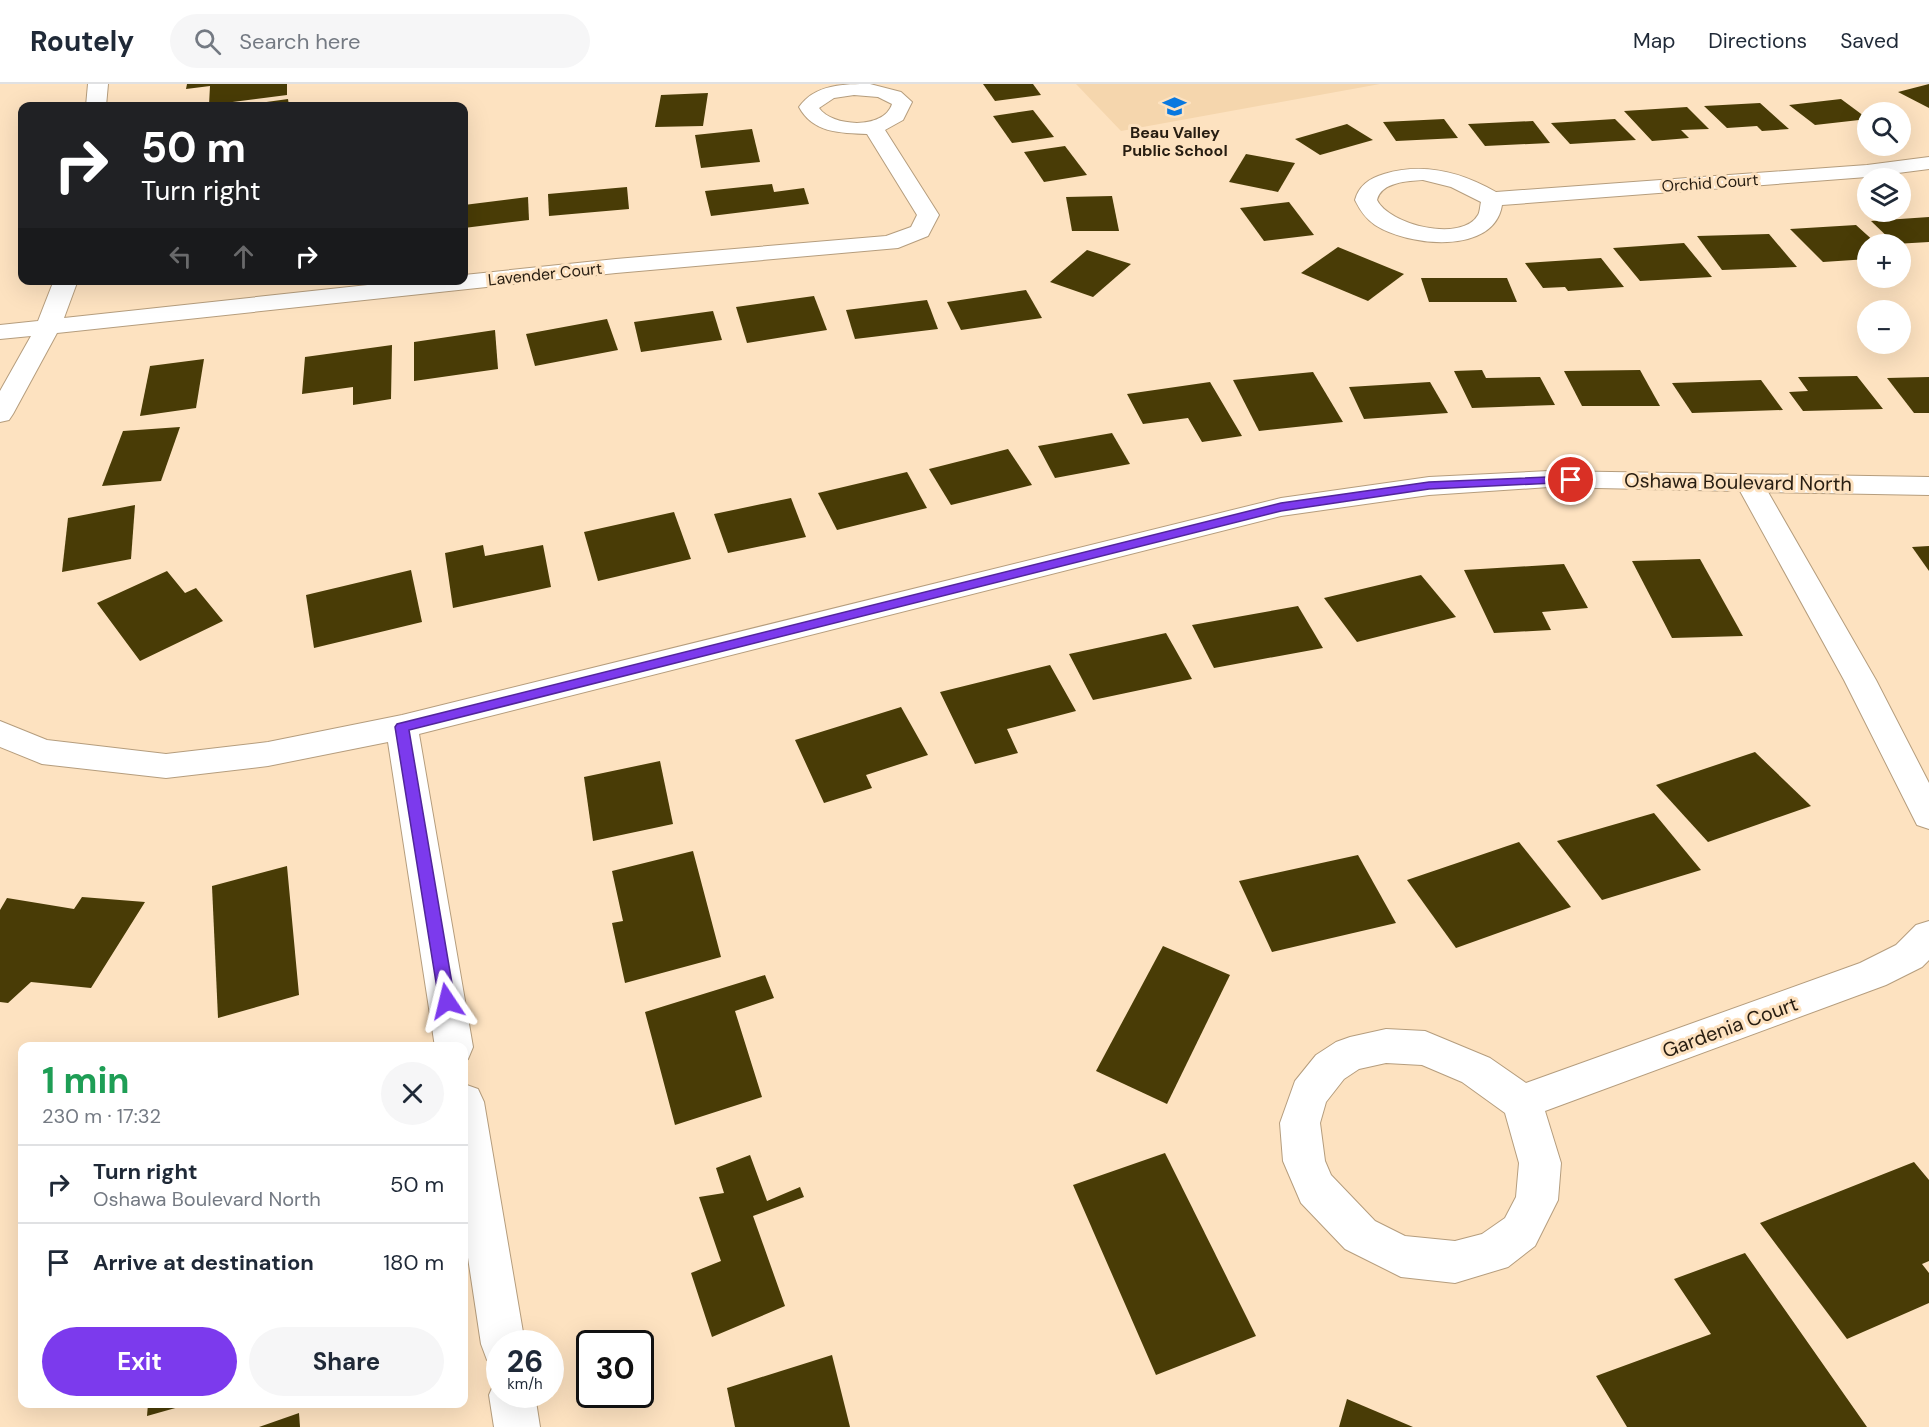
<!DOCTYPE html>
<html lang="en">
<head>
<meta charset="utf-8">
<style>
	:root { --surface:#fff; --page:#f6f6f7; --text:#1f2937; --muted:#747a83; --line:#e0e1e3; --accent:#7c3aed }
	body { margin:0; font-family:"DM Sans",sans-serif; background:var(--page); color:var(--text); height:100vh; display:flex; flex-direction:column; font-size:22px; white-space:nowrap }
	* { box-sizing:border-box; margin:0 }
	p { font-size:20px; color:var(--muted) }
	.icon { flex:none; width:33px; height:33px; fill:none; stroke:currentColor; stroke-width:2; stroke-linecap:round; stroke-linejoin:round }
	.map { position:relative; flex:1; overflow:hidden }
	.sheet { position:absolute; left:18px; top:958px; width:450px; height:366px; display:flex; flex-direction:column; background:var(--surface); border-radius:12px; box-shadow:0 6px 24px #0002 }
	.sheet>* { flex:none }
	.guide { position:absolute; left:18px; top:18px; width:450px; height:183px; border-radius:12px; box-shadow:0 6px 24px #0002; background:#202124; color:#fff; overflow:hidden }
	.fabs { position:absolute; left:1857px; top:18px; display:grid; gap:12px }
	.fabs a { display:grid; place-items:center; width:54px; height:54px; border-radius:50%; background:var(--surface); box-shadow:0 6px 24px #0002; font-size:30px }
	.speed { position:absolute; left:486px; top:1246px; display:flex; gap:12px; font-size:30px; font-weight:700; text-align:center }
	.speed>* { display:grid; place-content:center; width:78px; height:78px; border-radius:50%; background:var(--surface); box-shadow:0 6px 24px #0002; line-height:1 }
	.speed small { font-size:15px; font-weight:400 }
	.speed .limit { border:3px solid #111; border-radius:9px; background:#fff; color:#111 }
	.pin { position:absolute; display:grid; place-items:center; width:51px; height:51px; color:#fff; margin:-26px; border:3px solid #fff; border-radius:50%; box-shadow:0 2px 6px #0007 }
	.me { position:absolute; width:66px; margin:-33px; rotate:350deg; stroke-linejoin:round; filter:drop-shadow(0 0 4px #0008) }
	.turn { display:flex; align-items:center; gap:21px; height:126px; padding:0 24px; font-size:27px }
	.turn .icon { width:78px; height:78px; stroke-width:2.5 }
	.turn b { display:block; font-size:42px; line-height:51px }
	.lanes { display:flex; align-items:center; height:57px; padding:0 24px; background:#0003; justify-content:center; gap:30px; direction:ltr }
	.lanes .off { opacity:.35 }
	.round { display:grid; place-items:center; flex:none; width:63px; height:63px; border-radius:32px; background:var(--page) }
	.summary { display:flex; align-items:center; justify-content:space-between; height:102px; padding:0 24px }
	h1 { font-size:36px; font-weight:700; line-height:45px; color:#1e9e55 }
	.primary-button { display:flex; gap:12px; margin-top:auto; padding:12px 24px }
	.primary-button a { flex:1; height:69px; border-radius:36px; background:var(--accent); color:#fff; font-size:24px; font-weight:700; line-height:69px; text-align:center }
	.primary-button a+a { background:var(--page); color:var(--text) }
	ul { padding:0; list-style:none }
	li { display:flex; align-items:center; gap:18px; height:78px; padding:0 24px; border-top:2px solid var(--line) }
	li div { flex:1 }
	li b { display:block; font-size:22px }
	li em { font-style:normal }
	header { display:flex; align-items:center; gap:36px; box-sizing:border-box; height:84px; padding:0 30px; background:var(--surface); border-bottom:2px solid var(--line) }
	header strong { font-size:28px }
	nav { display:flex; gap:33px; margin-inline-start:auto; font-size:21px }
	.search { width:420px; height:54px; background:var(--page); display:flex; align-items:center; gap:15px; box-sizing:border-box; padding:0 21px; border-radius:33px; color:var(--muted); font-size:22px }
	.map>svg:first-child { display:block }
	.built { fill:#f5d6ad }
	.building { fill:#493c06 }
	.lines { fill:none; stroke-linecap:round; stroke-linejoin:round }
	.minor-casing { stroke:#b59d7d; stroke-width:2 }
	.minor { fill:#fff; fill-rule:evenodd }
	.route { fill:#7c3aed; stroke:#51269a; stroke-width:1.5 }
	.labels { text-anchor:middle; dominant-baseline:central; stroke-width:6; stroke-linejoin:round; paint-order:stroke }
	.far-poi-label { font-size:16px; font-weight:bold; fill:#271d11; stroke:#fde2c0 }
	.far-street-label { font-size:16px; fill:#271d11; stroke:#fde2c0 }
	.street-label { font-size:20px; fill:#271d11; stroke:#fde2c0 }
</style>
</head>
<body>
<header>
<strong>Routely</strong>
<div class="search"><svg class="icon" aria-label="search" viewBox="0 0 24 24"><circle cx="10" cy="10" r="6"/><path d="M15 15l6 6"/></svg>Search here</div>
<nav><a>Map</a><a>Directions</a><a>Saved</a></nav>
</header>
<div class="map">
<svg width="1929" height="1343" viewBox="0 0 1929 1343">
	<rect width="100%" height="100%" fill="#fde2c0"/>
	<polygon class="built" points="1076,0 1380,0 1121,47"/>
	<g class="building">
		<polygon points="187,0 287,0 287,11 209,21 210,2 186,5"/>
		<polygon points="983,0 1033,0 1041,11 995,17"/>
		<polygon points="1929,0 1929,24 1898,8"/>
		<polygon points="708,9 703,42 655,43 661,11"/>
		<polygon points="288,15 289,22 245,22 245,21"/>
		<polygon points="1841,15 1868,35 1815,41 1789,21"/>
		<polygon points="1760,19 1789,45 1762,47 1757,42 1727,44 1704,22"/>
		<polygon points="1687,23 1709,45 1681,46 1689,54 1652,57 1624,27"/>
		<polygon points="1033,26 1054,53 1012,59 993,32"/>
		<polygon points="1444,35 1458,54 1396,57 1383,38"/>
		<polygon points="1615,35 1636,56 1570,60 1551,39"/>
		<polygon points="1533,37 1550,59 1485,62 1468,40"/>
		<polygon points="1347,40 1373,56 1320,71 1295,55"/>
		<polygon points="752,45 760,78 701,84 695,51"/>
		<polygon points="1065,62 1087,91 1044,98 1024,68"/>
		<polygon points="1246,70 1295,79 1278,108 1229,98"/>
		<polygon points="772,100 774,108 804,104 809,120 711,132 705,107"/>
		<polygon points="627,103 629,125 549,132 548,110"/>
		<polygon points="1112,112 1119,147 1072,147 1066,113"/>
		<polygon points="528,113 529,136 464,144 464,121"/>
		<polygon points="1289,118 1314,151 1264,157 1240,124"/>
		<polygon points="1929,133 1929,158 1895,160 1871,137"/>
		<polygon points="1856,141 1877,160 1868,160 1868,175 1823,178 1790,145"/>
		<polygon points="1769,150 1797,183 1722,186 1697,152"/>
		<polygon points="1684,159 1712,193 1640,197 1613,164"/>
		<polygon points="1338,163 1404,190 1368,217 1301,189"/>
		<polygon points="1087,166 1131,180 1093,213 1050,198"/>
		<polygon points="1601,174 1624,203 1568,207 1565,203 1543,204 1525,179"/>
		<polygon points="1421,194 1507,194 1517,218 1429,218"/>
		<polygon points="1026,206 1042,234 961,246 947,218"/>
		<polygon points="814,212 827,246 747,259 736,223"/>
		<polygon points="927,216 938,245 855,255 846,226"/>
		<polygon points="713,227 722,256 641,268 634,238"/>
		<polygon points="607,235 618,266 535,282 526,250"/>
		<polygon points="495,246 498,285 414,297 414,258"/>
		<polygon points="392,261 391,315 353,321 353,303 302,310 305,273"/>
		<polygon points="204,275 196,324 140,332 150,282"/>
		<polygon points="1482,286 1486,294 1540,293 1555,321 1472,324 1454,287"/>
		<polygon points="1640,286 1660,322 1582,322 1564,287"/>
		<polygon points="1313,288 1343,338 1259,347 1233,296"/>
		<polygon points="1857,292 1883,325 1803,327 1789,308 1808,307 1798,293"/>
		<polygon points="1929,293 1929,329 1914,329 1887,294"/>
		<polygon points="1761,296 1783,326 1692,329 1672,299"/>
		<polygon points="1210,298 1242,352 1202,358 1188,334 1143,340 1127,310"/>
		<polygon points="1430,298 1448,329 1364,335 1349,303"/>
		<polygon points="180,343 161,397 102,402 123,347"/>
		<polygon points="1112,349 1130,380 1055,394 1038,362"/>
		<polygon points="1008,365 1032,401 951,421 929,385"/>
		<polygon points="907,388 927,424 837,446 818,409"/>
		<polygon points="791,414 806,453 728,469 714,430"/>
		<polygon points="135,421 131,475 62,488 68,434"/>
		<polygon points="674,428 691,475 598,497 584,448"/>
		<polygon points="483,461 485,472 543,461 551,503 453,524 445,469"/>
		<polygon points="1929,462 1929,487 1912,463"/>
		<polygon points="1700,475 1743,552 1672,554 1632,477"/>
		<polygon points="1564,480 1588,524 1542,528 1551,546 1494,549 1464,486"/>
		<polygon points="411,486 422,538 314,564 306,511"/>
		<polygon points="167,487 185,509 196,504 223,537 140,577 97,519"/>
		<polygon points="1421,491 1456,533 1357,558 1324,514"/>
		<polygon points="1298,522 1323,564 1214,584 1192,541"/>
		<polygon points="1166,549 1192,595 1093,616 1069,570"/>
		<polygon points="1050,581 1076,627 1007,645 1018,669 975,680 940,608"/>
		<polygon points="901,623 928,671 866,691 872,704 824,719 795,656"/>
		<polygon points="1755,668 1811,722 1708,758 1656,701"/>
		<polygon points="660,677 673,740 593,757 584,693"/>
		<polygon points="1654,729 1701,786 1602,816 1557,757"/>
		<polygon points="1519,758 1571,823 1456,864 1407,796"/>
		<polygon points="693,767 721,873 625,899 612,839 623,837 612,787"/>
		<polygon points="1358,771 1396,839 1272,868 1239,797"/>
		<polygon points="287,782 299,911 218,934 212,802"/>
		<polygon points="82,813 145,818 91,904 31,898 8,919 0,918 0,826 7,814 74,825"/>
		<polygon points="1163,862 1230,891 1167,1020 1096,987"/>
		<polygon points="765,891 774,914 735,927 762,1013 675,1041 645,928"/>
		<polygon points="1165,1069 1256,1252 1156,1291 1073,1101"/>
		<polygon points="750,1071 767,1117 800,1103 804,1113 753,1132 785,1222 712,1253 691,1189 721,1177 699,1113 724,1109 716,1084"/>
		<polygon points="1914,1078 1929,1096 1929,1177 1922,1180 1929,1189 1929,1219 1847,1255 1760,1139"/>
		<polygon points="1745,1169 1867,1343 1627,1343 1596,1292 1711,1250 1674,1195"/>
		<polygon points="832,1271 850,1343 735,1343 727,1304"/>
		<polygon points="1347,1315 1413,1343 1339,1343"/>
		<polygon points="148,1320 186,1320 186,1321 147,1332"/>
		<polygon points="299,1329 300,1343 259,1343"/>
	</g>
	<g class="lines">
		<defs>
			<g id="minor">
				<polygon points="88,0 108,0 106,22 86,22"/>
				<path d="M870 0 901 8 912 18 903 36 885 46 939 131 928 152 898 164 616 189 57 249 13 330 9 336 0 338V307L31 252 0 255V241L38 237 54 196H78L64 234 414 196H464V191L616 175 886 152 911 143 917 131 867 50C840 49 813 49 799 23 815 0 844 0 870 0ZM854 11 878 13 892 20C884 46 832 43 819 24L834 14Z"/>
				<path d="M1929 73V85L1867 93 1502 121C1494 172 1407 162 1375 141 1365 134 1360 126 1355 116 1359 101 1370 94 1384 90 1424 78 1461 88 1496 108L1867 81ZM1423 96 1451 103 1481 118C1480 122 1480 128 1478 131 1462 159 1389 141 1377 116 1381 98 1408 97 1423 96Z"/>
				<polygon points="1549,387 1929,393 1929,411 1768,408 1876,596 1929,699 1929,745 1917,741 1844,596 1740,407 1549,403 1429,411 1281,432 419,650 473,963 468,975 464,977 464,963 435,963 388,658 268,682 166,694 42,680 0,663 0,637 47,656 166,670 268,658 402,631 1281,414 1429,393"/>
				<path d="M1929 837V876L1922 883 1886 901 1545 1027 1561 1079 1558 1116 1535 1162 1508 1183 1455 1199 1401 1193 1345 1165 1301 1119 1283 1077 1280 1039 1295 997 1316 971 1336 958 1350 953 1386 945 1425 947 1490 974 1526 999 1860 879 1896 861 1916 841ZM1386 979 1422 981 1462 998 1505 1029 1519 1079 1516 1113 1505 1134 1482 1150 1455 1157 1405 1152 1375 1137 1331 1091 1325 1077 1320 1039 1326 1018 1344 995 1359 985Z"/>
				<polygon points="464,1000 478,1005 484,1018 525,1260 500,1260 500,1281 487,1276 481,1260 464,1147"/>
				<polygon points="500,1293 500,1311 535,1311 540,1343 494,1343 489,1311 496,1295"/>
			</g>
		</defs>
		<use href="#minor" class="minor-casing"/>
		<use href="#minor" class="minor"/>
	</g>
	<polygon class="route" points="1571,392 1577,396 1575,398 1429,405 1281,427 409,646 455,917 453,922 447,924 441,922 439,917 395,643 397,640 1281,419 1429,398"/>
	<defs>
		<symbol id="school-bare" viewBox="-9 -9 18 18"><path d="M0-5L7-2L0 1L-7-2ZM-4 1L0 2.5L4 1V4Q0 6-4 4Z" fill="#0978df" stroke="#fde2c0" stroke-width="2.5" paint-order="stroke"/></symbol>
	</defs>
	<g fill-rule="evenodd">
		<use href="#school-bare" x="1158" y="6" width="33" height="33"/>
	</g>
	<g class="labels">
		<g class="far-poi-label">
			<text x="1175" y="48">Beau Valley<tspan x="1175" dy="18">Public School</tspan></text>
		</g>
		<g class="far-street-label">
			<text transform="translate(1710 99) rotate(-4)">Orchid Court</text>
			<text transform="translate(545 190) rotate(-6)">Lavender Court</text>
		</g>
		<g class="street-label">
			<text transform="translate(1738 398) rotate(1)">Oshawa Boulevard North</text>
			<text transform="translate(1730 943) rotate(-20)">Gardenia Court</text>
		</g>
	</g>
</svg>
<div class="fabs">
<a><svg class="icon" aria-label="search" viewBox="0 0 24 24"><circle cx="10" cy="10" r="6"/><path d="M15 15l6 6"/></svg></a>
<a><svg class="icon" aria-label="layers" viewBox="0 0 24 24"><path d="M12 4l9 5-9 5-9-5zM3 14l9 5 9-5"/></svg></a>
<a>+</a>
<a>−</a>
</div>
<div class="speed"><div>26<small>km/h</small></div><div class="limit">30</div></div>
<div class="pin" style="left:1571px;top:396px;background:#d93025"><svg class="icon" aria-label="arrive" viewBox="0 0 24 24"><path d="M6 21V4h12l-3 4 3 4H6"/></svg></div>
<svg class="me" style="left:447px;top:917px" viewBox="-20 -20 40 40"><path d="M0-17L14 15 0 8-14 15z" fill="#7c3aed" stroke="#fff" stroke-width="4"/></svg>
<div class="guide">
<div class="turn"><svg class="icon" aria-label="right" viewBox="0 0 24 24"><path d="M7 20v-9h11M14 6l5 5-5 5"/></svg><div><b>50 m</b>Turn right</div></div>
<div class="lanes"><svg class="icon off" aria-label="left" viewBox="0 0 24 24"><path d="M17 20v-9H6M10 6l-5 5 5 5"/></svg><svg class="icon off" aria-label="ahead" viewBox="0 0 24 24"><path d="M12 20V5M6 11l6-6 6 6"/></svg><svg class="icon" aria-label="right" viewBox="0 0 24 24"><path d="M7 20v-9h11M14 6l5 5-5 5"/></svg></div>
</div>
<section class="sheet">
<div class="summary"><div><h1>1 min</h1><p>230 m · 17:32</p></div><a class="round"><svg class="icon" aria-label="close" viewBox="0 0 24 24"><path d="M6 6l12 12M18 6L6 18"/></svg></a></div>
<ul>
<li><svg class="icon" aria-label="right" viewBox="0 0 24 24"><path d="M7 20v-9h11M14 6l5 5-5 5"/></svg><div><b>Turn right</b><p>Oshawa Boulevard North</p></div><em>50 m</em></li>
<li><svg class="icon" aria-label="arrive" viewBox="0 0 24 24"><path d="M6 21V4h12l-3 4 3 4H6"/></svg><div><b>Arrive at destination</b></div><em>180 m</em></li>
</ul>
<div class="primary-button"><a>Exit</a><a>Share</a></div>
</section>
</div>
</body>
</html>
